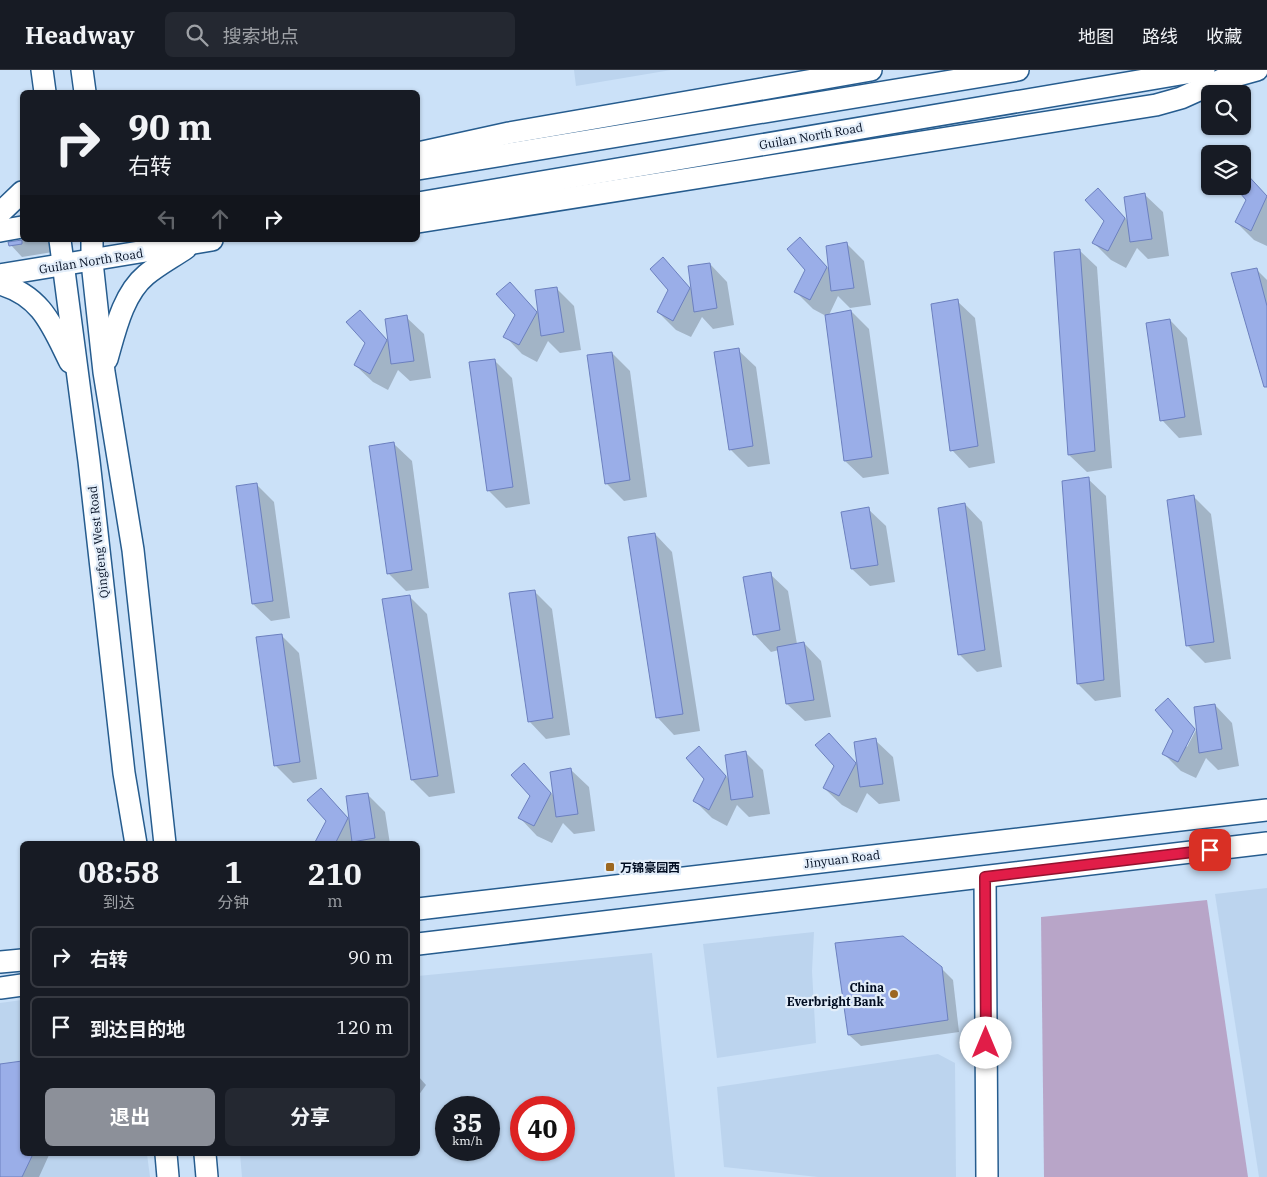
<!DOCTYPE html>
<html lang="zh">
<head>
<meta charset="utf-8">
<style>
	:root { --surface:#171b24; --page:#242831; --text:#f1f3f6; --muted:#9ea1a6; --line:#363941; --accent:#8c9099 }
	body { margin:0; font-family:"IBM Plex Serif","Noto Sans SC",serif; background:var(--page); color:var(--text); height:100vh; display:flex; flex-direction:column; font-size:19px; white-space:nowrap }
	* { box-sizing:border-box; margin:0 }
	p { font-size:16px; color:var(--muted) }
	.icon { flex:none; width:28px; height:28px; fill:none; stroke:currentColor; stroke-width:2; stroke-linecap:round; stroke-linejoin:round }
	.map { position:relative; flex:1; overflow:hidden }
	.panel { position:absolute; left:20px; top:771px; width:400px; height:315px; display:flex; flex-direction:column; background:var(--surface); border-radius:8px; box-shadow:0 1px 4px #0004 }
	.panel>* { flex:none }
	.hud { position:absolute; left:20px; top:20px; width:400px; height:152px; border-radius:8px; box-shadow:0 1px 4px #0004; background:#171b24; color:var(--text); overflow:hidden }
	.buttons { position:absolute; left:1201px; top:15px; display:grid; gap:10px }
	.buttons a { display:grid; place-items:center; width:50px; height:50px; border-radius:8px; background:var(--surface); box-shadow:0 1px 4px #0004; font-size:25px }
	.speed { position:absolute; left:435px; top:1026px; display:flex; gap:10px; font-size:25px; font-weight:700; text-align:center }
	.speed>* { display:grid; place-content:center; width:65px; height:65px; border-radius:50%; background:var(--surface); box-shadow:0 1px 4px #0004; line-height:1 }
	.speed small { font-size:12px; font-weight:400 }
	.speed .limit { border:8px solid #d22; background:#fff; color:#111 }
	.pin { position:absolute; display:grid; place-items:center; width:42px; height:42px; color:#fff; margin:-21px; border-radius:10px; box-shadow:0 2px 8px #0006 }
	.me { position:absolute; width:55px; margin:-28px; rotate:0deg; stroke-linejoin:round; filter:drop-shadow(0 0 4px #0008) }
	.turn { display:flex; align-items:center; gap:18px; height:105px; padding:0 25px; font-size:22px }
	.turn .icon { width:65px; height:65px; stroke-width:2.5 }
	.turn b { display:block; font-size:35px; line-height:42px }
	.lanes { display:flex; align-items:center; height:48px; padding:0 25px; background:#0003; justify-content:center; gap:25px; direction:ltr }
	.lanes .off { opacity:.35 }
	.eta { display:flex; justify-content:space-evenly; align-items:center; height:85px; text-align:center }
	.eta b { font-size:30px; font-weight:700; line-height:35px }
	.button { display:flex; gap:10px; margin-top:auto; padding:10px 25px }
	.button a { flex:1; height:58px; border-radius:8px; background:var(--accent); color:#fff; font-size:20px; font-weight:700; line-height:58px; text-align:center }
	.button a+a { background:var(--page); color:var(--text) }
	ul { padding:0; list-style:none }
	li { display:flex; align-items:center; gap:15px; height:62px; margin:0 10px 8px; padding:0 15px; border:2px solid var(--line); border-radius:8px }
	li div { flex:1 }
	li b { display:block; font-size:19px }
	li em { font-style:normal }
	header { display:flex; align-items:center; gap:30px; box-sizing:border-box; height:70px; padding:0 25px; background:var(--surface); border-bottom:1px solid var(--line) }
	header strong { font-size:24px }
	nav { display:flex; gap:28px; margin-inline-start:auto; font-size:18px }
	.search { width:350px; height:45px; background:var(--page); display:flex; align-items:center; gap:12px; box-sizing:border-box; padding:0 18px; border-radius:8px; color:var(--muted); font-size:19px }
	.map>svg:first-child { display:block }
	.built { fill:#bcd4ee; fill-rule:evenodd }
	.green { fill:#b8a5c8 }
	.shadow { fill:#0003 }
	.building { fill:#9aaee8; stroke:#6c80bf }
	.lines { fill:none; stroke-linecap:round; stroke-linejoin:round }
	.secondary-casing { stroke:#265c8e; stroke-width:24 }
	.secondary { stroke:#fff; stroke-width:21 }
	.route-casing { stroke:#92132f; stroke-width:12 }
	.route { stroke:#e11d48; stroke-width:9 }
	.poi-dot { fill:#9c6720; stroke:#e2edf9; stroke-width:2 }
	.labels { text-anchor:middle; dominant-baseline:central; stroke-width:4.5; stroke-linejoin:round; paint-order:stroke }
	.street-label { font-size:12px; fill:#000c20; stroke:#e2edf9 }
	.poi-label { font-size:12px; font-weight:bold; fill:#000c20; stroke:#e2edf9; text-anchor:start }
</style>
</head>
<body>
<header>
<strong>Headway</strong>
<div class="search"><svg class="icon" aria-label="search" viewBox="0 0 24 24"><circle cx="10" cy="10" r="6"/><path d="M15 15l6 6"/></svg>搜索地点</div>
<nav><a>地图</a><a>路线</a><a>收藏</a></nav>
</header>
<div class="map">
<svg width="1267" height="1107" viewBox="0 0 1267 1107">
	<rect width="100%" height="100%" fill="#cbe1f8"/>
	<g class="built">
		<polygon points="574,0 671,0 576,16"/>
		<polygon points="1267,818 1267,1107 1259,1107 1215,824"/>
		<polygon points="814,862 812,901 816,973 717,988 703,874"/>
		<path d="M652 883 675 1107H242L240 1084H418V906ZM446 1038H489V1080H446ZM521 1038H564V1080H521Z"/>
		<polygon points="22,930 22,1084 147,1084 150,1107 0,1107 0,933"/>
		<polygon points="938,984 955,993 956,1107 818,1107 724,1097 717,1017"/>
	</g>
	<polygon class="green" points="1207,830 1248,1107 1044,1107 1041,847"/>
	<g class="shadow">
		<polygon points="1242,100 1267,126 1267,176 1254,170 1236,152 1248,130 1242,116"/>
		<polygon points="1098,119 1128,151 1145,125 1163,142 1169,186 1148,189 1137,178 1126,198 1111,190 1094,173 1105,151"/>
		<polygon points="800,169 831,201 847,174 864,191 871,235 850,238 838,226 829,245 851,241 869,259 889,404 863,408 845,391 826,246 813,239 796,222 807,200"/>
		<polygon points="26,170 68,170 59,181 22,187 9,173"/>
		<polygon points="108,170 123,170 112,172"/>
		<polygon points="1079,180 1097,197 1112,398 1087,402 1069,385 1055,183"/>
		<polygon points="663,189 693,221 710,194 727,212 734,255 713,259 702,247 691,267 676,260 658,242 670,220"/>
		<polygon points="1256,199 1267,210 1267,310"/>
		<polygon points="510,213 540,245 556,218 574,236 581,280 560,283 548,271 537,292 522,284 505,266 516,245"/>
		<polygon points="957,231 975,248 995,393 969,398 952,380"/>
		<polygon points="406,247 424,264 431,308 410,311 398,300 388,320 373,312 355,295 367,273 377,259 391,274"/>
		<polygon points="1170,250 1187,268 1202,365 1179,368 1162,350"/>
		<polygon points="738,280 756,297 770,394 748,397 730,379"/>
		<polygon points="612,283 630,301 647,427 624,431 606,413"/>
		<polygon points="494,290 512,308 530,434 506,438 488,420"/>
		<polygon points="394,374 412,391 429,518 406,521 388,503"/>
		<polygon points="1088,409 1106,426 1121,627 1095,631 1078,614"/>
		<polygon points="257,415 274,432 290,548 271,551 253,534"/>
		<polygon points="1193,426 1211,444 1231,589 1205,593 1188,576"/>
		<polygon points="965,434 982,452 1002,597 977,602 959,584"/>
		<polygon points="868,439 886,456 895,512 870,516 852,499"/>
		<polygon points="655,464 672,482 700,661 674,665 657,647"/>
		<polygon points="770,504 788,521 797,574 804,573 821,591 831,647 805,651 787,634 779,580 771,582 754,564"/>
		<polygon points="534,521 552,539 570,665 546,669 529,651"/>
		<polygon points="409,526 427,544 455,723 429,727 412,710"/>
		<polygon points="281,565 299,583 317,709 293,713 275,695"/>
		<polygon points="1168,630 1194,658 1185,675 1187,677 1196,660 1198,662 1215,635 1232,653 1239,696 1218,700 1206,688 1196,708 1181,701 1163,683 1175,661"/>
		<polygon points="829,665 859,696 875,670 893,687 900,731 879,734 867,723 857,743 842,735 824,718 835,696"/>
		<polygon points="699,678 729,709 746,683 763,700 770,744 749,747 737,735 727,756 712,748 695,731 706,709"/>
		<polygon points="524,695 554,726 571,700 589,717 595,761 574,764 563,753 552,773 537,766 520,748 531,726"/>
		<polygon points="321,719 352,752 367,724 385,742 390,774 318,774 328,750"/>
		<polygon points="941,898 953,910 959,962 861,976 849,965"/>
		<polygon points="22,992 22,1084 57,1084 49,1085 39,1107 0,1107 0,995"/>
		<polygon points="418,1006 426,1015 418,1026"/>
	</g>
	<g class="building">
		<polygon points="1242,99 1267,126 1251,161 1235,152 1246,130 1234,116 1242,116"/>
		<polygon points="1098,118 1125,148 1108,181 1092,173 1104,151 1085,130"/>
		<polygon points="1145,123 1152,169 1130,172 1124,127"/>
		<polygon points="800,167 827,197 810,230 794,222 805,200 787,179"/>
		<polygon points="22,170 22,174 9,176 8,172"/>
		<polygon points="847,172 854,218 831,221 826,176"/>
		<polygon points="1080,179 1095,381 1068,385 1054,182"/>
		<polygon points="663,187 690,218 673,251 657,242 668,220 650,199"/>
		<polygon points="710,193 717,238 694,242 688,196"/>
		<polygon points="1257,198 1267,236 1267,317 1264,317 1231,203"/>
		<polygon points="510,212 537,242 519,275 503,267 515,245 496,224"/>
		<polygon points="557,217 564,262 541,266 535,220"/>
		<polygon points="958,229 978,376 950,381 931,234"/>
		<polygon points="360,240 387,270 370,304 354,295 365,273 346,252"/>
		<polygon points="851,240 872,387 844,391 825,245"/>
		<polygon points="407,245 414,291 391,294 385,249"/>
		<polygon points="1170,249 1185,347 1160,351 1146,253"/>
		<polygon points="739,278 753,376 729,380 714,282"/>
		<polygon points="612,282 630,410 605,414 587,285"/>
		<polygon points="495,289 513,417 487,421 469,292"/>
		<polygon points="394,372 412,500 387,504 369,376"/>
		<polygon points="1089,407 1104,610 1077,614 1062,411"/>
		<polygon points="257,413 273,531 252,534 236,416"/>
		<polygon points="1194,425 1214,572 1186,576 1167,430"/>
		<polygon points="965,433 985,580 958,585 938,438"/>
		<polygon points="869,437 878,495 851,499 841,442"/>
		<polygon points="655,463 683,644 656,648 628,467"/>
		<polygon points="771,502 780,560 753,565 743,507"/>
		<polygon points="535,520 553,648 528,652 509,523"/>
		<polygon points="410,525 438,706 411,710 382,529"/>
		<polygon points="282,564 300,692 274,696 256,567"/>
		<polygon points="804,572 814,630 786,634 777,577"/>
		<polygon points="1168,628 1195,659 1178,692 1162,684 1173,661 1155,640"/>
		<polygon points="1215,634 1222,679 1199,683 1194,637"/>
		<polygon points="829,663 856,693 839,726 823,718 834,696 815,675"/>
		<polygon points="876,668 883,714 860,717 854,672"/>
		<polygon points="699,676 726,706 709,740 693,731 704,709 686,688"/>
		<polygon points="746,681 753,727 731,730 725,685"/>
		<polygon points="524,693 551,723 534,756 518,748 530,726 511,705"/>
		<polygon points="571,698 578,744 556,747 550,702"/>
		<polygon points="321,718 348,748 335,774 314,774 326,751 307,730"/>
		<polygon points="368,723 375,768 352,772 346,726"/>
		<polygon points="903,866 942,897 948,950 848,965 835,873"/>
		<polygon points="22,991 22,1084 33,1084 22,1107 0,1107 0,994"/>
	</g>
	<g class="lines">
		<defs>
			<g id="secondary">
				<polyline points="42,0 45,22"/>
				<polyline points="82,0 85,22"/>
				<polyline points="418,83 509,63 871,0"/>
				<polyline points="418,99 1018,0"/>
				<polyline points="418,133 1204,0"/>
				<polyline points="0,143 22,122"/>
				<polyline points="418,152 1156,35 1181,28 1221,10 1257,0"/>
				<polyline points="0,161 22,157"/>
				<polyline points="60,170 89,391 124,703 136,774"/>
				<polyline points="92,170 92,192 104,302 133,480 165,774"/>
				<polyline points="0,205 212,170"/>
				<path d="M0 214C42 226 52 256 70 292"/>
				<path d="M107 289C115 261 123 224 146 205 158 195 173 187 186 178"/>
				<polyline points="985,807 987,1107"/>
				<polyline points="418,839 1267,740"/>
				<polyline points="418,874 1267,773"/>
				<polyline points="0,892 22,890"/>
				<polyline points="0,918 22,915"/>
				<polyline points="166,1084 168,1107"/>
				<polyline points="205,1084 207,1107"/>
			</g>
		</defs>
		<use href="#secondary" class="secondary-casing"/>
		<use href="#secondary" class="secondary"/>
	</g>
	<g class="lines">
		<defs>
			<polyline id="route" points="986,973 985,807 1210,780"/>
		</defs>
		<use href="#route" class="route-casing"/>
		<use href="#route" class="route"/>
	</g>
	<g class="poi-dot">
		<rect x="605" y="792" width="10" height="10" rx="2.5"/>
		<circle cx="894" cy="924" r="5"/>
	</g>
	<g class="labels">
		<g class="street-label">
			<text transform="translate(811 66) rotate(-10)">Guilan North Road</text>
			<text transform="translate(91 191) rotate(-9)">Guilan North Road</text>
			<text transform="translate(98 472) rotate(-96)">Qingfeng West Road</text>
			<text transform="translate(842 789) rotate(-7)">Jinyuan Road</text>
		</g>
		<g class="poi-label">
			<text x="620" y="797">万锦豪园西</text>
			<text x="884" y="917" text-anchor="end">China<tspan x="884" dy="14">Everbright Bank</tspan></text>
		</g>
	</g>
</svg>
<div class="buttons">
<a><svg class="icon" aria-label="search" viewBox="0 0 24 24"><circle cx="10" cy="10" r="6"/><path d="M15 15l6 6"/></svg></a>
<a><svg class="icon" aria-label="layers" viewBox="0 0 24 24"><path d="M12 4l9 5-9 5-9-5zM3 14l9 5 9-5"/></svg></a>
</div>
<div class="speed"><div>35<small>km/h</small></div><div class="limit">40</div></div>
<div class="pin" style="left:1210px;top:780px;background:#d93025"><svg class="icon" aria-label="arrive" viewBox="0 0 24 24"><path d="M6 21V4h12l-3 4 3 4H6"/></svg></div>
<svg class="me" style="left:986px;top:973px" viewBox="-20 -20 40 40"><circle r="19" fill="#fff"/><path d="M0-13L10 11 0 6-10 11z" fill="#e11d48"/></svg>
<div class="hud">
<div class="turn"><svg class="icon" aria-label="right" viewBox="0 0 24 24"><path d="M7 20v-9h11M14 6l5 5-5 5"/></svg><div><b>90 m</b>右转</div></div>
<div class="lanes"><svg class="icon off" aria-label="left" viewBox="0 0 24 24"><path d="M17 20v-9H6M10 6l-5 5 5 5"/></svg><svg class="icon off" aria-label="ahead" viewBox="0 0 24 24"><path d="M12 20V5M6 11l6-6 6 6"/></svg><svg class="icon" aria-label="right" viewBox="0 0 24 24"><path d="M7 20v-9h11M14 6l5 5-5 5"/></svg></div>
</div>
<section class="panel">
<div class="eta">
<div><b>08:58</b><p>到达</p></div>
<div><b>1</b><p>分钟</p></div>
<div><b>210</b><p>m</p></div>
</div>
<ul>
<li><svg class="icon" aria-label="right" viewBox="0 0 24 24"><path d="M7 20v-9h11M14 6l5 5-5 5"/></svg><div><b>右转</b></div><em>90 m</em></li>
<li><svg class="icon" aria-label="arrive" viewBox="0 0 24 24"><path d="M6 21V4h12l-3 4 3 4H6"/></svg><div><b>到达目的地</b></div><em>120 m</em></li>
</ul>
<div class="button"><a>退出</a><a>分享</a></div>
</section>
</div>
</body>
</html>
